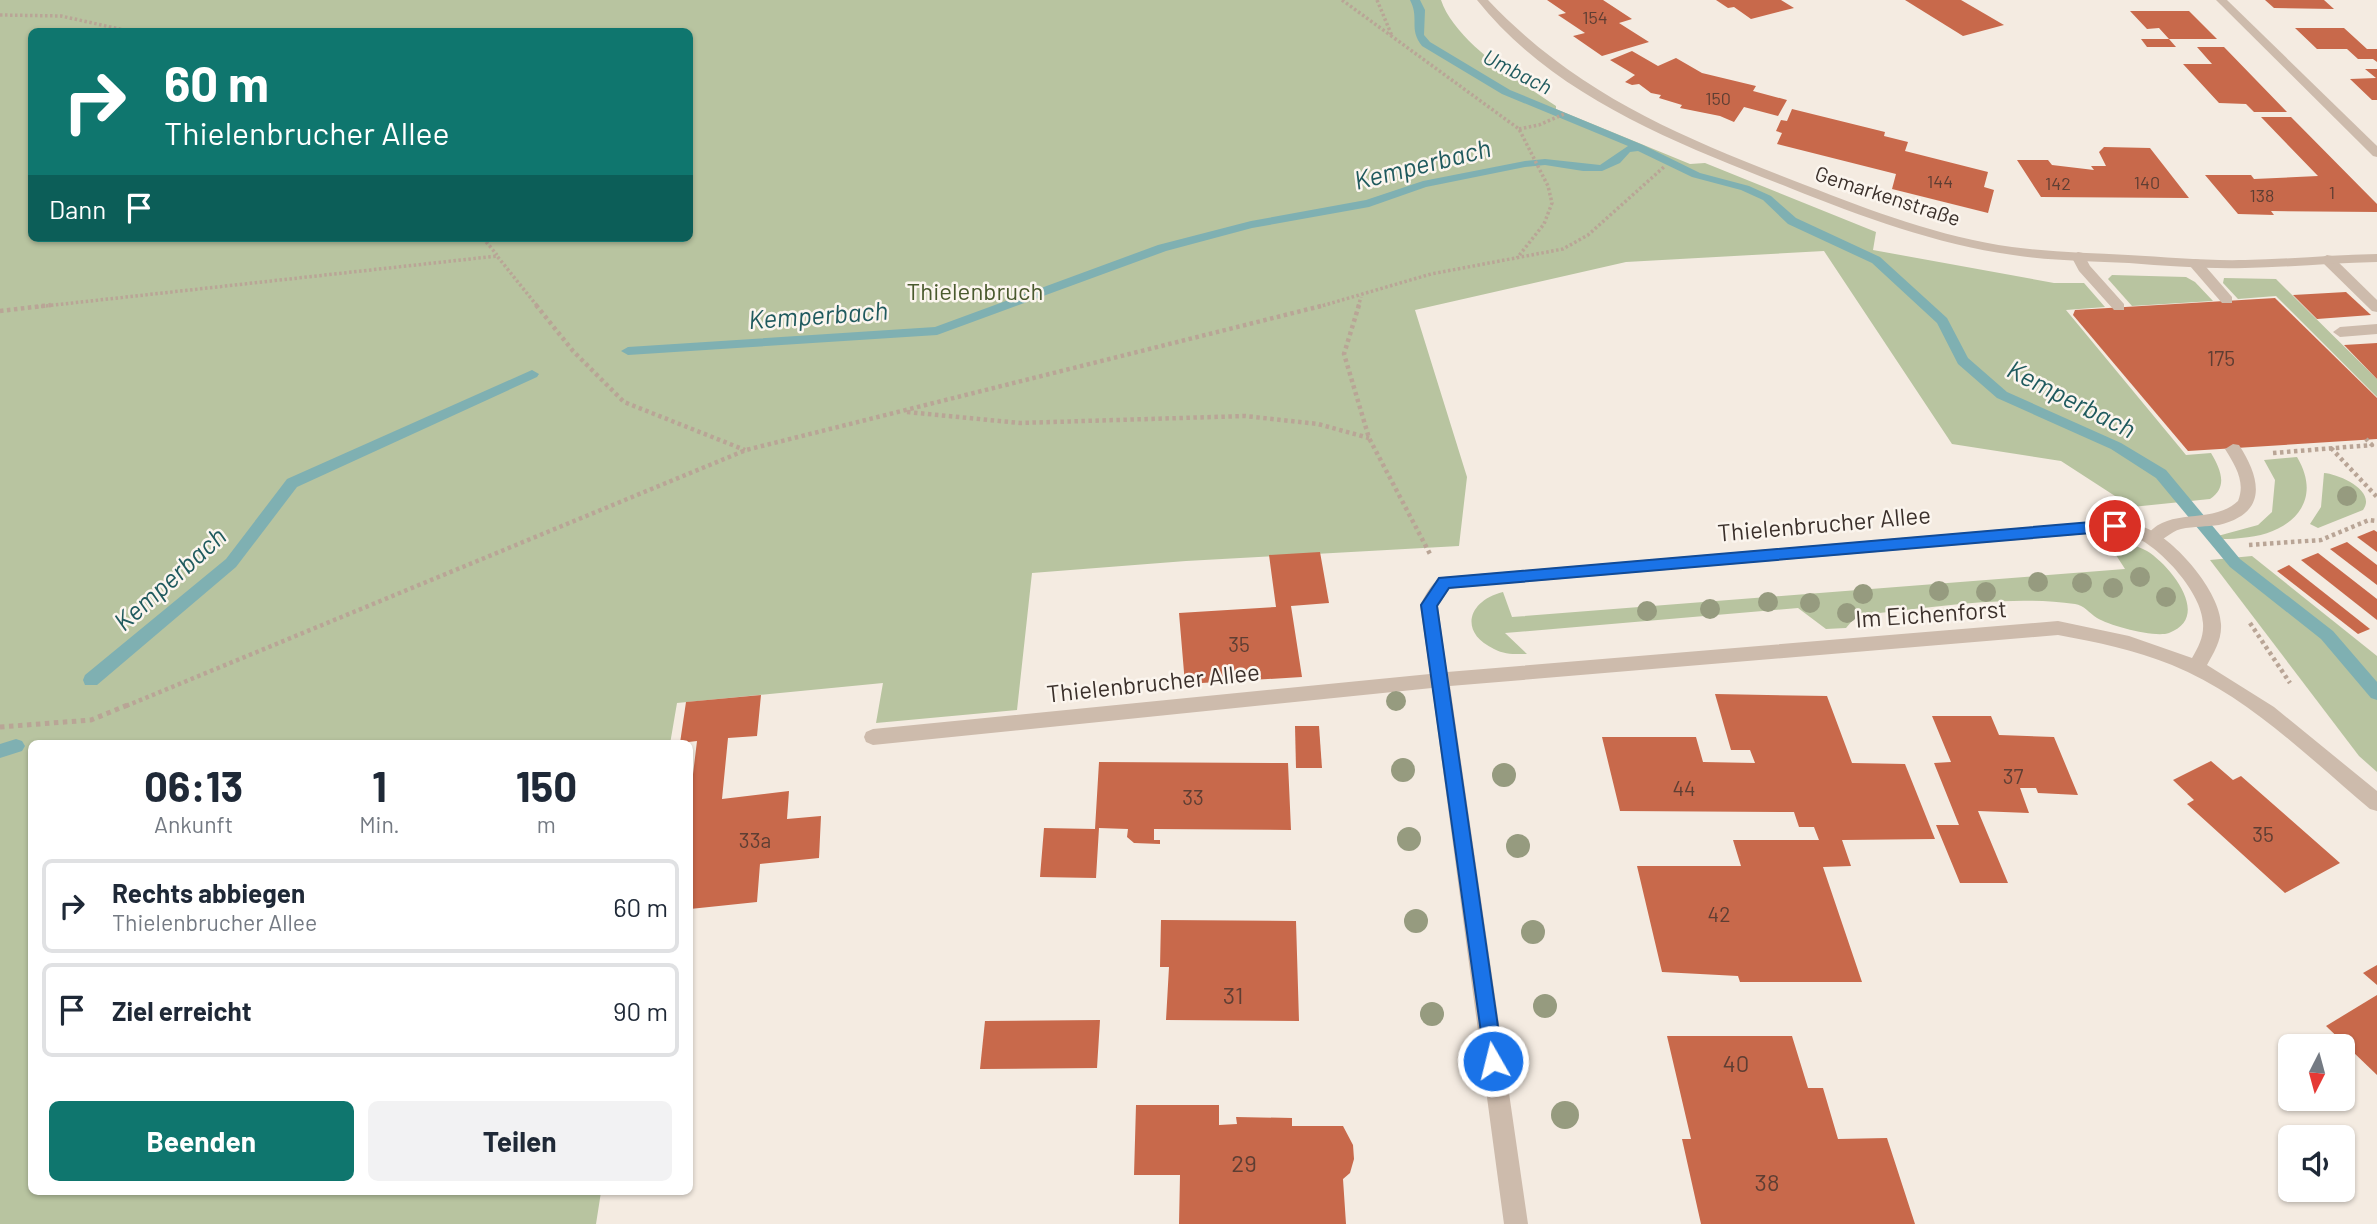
<!DOCTYPE html>
<html lang="de">
<head>
<meta charset="utf-8">
<style>
	:root { --surface:#fff; --page:#f2f2f3; --text:#1f2937; --muted:#747a83; --line:#e0e1e3; --accent:#0f766e }
	body { margin:0; font-family:Barlow,sans-serif; background:var(--page); color:var(--text); height:100vh; display:flex; flex-direction:column; font-size:26px; white-space:nowrap }
	* { box-sizing:border-box; margin:0 }
	p { font-size:23px; color:var(--muted) }
	.icon { flex:none; width:38px; height:38px; fill:none; stroke:currentColor; stroke-width:2; stroke-linecap:round; stroke-linejoin:round }
	.map { position:relative; flex:1; overflow:hidden }
	.panel { position:absolute; left:28px; top:740px; width:665px; height:455px; display:flex; flex-direction:column; background:var(--surface); border-radius:10px; box-shadow:0 2px 5px #0004 }
	.panel>* { flex:none }
	.top-card { position:absolute; left:28px; top:28px; width:665px; height:214px; border-radius:10px; box-shadow:0 2px 5px #0004; background:#0f766e; color:#fff; overflow:hidden }
	.needle { width:46px; rotate:186deg }
	.controls { position:absolute; left:2278px; top:1034px; display:grid; gap:14px }
	.controls a { display:grid; place-items:center; width:77px; height:77px; border-radius:10px; background:var(--surface); box-shadow:0 2px 5px #0004; font-size:35px }
	.pin { position:absolute; display:grid; place-items:center; width:60px; height:60px; color:#fff; margin:-30px; border:4px solid #fff; border-radius:50%; box-shadow:0 2px 7px #0007 }
	.me { position:absolute; width:77px; margin:-38px; rotate:352deg; stroke-linejoin:round; filter:drop-shadow(0 0 5px #0008) }
	.turn { display:flex; align-items:center; gap:24px; height:147px; padding:0 21px; font-size:32px }
	.turn .icon { width:91px; height:91px; stroke-width:2.5 }
	.turn b { display:block; font-size:49px; line-height:60px }
	.then { display:flex; align-items:center; height:66px; padding:0 21px; background:#0003; gap:14px; font-size:26px }
	.eta { display:flex; justify-content:space-evenly; align-items:center; height:119px; text-align:center }
	.eta b { font-size:42px; font-weight:700; line-height:49px }
	.action { display:flex; gap:14px; margin-top:auto; padding:14px 21px }
	.action a { flex:1; height:80px; border-radius:10px; background:var(--accent); color:#fff; font-size:28px; font-weight:700; line-height:80px; text-align:center }
	.action a+a { background:var(--page); color:var(--text) }
	ul { padding:0; list-style:none }
	li { display:flex; align-items:center; gap:21px; height:94px; margin:0 14px 10px; padding:0 7px; border:4px solid var(--line); border-radius:10px }
	li div { flex:1 }
	li b { display:block; font-size:26px }
	li em { font-style:normal }
	.map>svg:first-child { display:block }
	.green { fill:#b8c4a0; fill-rule:evenodd }
	.lines { fill:none; stroke-linecap:round; stroke-linejoin:round }
	.stream { fill:#7fb0b2; fill-rule:evenodd }
	.building { fill:#c8694b }
	.path-far2 { stroke:#b9a596; stroke-width:3.5; stroke-dasharray:2.5 2.5; stroke-linecap:butt }
	.path-far1 { stroke:#b9a596; stroke-width:4.5; stroke-dasharray:3.5 3.5; stroke-linecap:butt }
	.path { stroke:#b9a596; stroke-width:5; stroke-dasharray:4.5 4.5; stroke-linecap:butt }
	.service { fill:#cdbbac; fill-rule:evenodd }
	.minor { fill:#cdbbac; fill-rule:evenodd }
	.tree { fill:#969b7f }
	.route { fill:#1a73e8; stroke:#114b97; stroke-width:2 }
	.labels { text-anchor:middle; dominant-baseline:central; stroke-width:5; stroke-linejoin:round; paint-order:stroke }
	.far-number-label { font-size:18px; fill:#5e3e33 }
	.far-water-label { font-size:21px; font-style:italic; fill:#1f5a5e; stroke:#fbf5ee }
	.far-street-label { font-size:21px; fill:#3b302b; stroke:#fbf5ee }
	.number-label { font-size:21px; fill:#5e3e33 }
	.park-label { font-size:24px; fill:#4a5a2e; stroke:#fbf5ee }
	.street-label { font-size:24px; fill:#3b302b; stroke:#fbf5ee }
	.near-number-label { font-size:24px; fill:#5e3e33 }
	.water-label { font-size:26px; font-style:italic; fill:#1f5a5e; stroke:#fbf5ee }
</style>
</head>
<body>
<div class="map">
<svg width="2377" height="1224" viewBox="0 0 2377 1224">
	<rect width="100%" height="100%" fill="#f4ebe1"/>
	<g class="green">
		<path d="M0 0H1441C1455 42 1520 82 1556 106V109L1690 164 1705 163 1876 232 1873 250 2054 283H2084L2105 307 2066 310 2186 455 2211 453C2220 468 2229 487 2210 499L2132 507 2061 461 1952 444 1824 251 1626 262 1415 310 1467 477 1459 546 1186 561 1032 573 1017 710 876 723 883 683 677 703 670 744H32V1192H601L596 1224H0ZM32 32H690V238H32Z"/>
		<polygon points="2112,275 2186,277 2195,282 2213,301 2132,306 2108,279"/>
		<polygon points="2224,278 2276,279 2377,379 2377,397 2276,296 2238,299 2223,283"/>
		<path d="M2297 457C2325 504 2288 535 2241 538 2232 539 2223 540 2214 537L2258 525 2272 512 2275 480 2264 460Z"/>
		<path d="M2324 473C2339 474 2377 491 2363 510L2318 528 2310 524 2321 507Z"/>
		<path d="M2107 541C2121 543 2135 544 2147 551 2171 566 2212 617 2169 633 2155 638 2110 626 2097 618 2089 613 2084 605 2075 604 2005 594 1926 609 1857 615L1846 628 1826 629 1798 608 1505 633 1527 654C1516 654 1505 655 1494 649 1459 633 1467 601 1503 592L1512 617 2125 569Z"/>
		<polygon points="2252,556 2377,656 2377,772 2359,756 2210,560"/>
	</g>
	<g class="lines">
		<g class="stream">
			<path d="M1410 0H1420L1425 10 1424 35 1430 42 1510 90 1643 145 1700 173 1749 186 1771 196 1796 218 1880 257 1947 318 1968 358 2007 392 2121 443 2166 470 2240 559 2333 631 2377 682V700L2371 698 2321 639 2230 567 2156 478 2111 449 1997 398 1958 364 1937 323 1872 263 1788 224 1763 200 1741 190 1692 177 1638 151 1630 152 1620 163 1602 171H1583L1545 165 1525 167 1426 187 1369 207 1252 228 1166 251 937 335 628 355 621 351 628 347 935 327 1158 245 1251 221 1366 200 1423 181 1525 161 1545 159 1600 165 1628 146 1502 94 1422 46C1408 28 1420 19 1410 0Z"/>
			<polygon points="532,370 539,374 537,377 297,487 236,567 97,685 85,685 83,680 85,675 226,559 287,479"/>
			<polygon points="16,739 22,741 25,746 22,751 0,758 0,744"/>
		</g>
	</g>
	<g class="building">
		<polygon points="1547,0 1603,0 1632,19 1619,23 1649,42 1602,56 1573,36 1585,33 1558,15 1566,13"/>
		<polygon points="1716,0 1781,0 1794,8 1751,19 1734,7 1728,8"/>
		<polygon points="1905,0 1961,0 2004,25 1963,36"/>
		<polygon points="2265,0 2324,0 2334,9 2274,8"/>
		<polygon points="2130,11 2189,11 2217,39 2169,39 2159,28 2147,29"/>
		<polygon points="2295,28 2344,28 2367,49 2377,49 2377,62 2373,59 2358,59 2347,49 2317,49"/>
		<polygon points="2141,39 2169,39 2176,47 2147,47"/>
		<polygon points="2197,47 2224,47 2287,112 2254,112 2246,104 2219,103 2183,64 2212,64"/>
		<polygon points="1632,51 1658,66 1676,58 1702,73 1756,86 1753,91 1787,100 1778,116 1744,107 1734,122 1720,116 1680,108 1682,105 1659,98 1661,95 1651,93 1639,84 1632,85 1625,82 1635,75 1610,60"/>
		<polygon points="2365,69 2377,69 2377,100 2372,100 2350,79 2376,78"/>
		<polygon points="1792,109 1885,132 1884,136 1908,142 1905,151 1988,172 1984,187 1994,190 1988,213 1892,189 1896,174 1777,144 1782,133 1776,131 1781,120 1787,121"/>
		<polygon points="2261,117 2291,117 2377,204 2377,212 2271,211 2274,215 2238,214 2205,175 2251,175 2254,179 2318,176"/>
		<polygon points="2104,147 2150,148 2189,198 2041,197 2017,160 2048,160 2052,165 2094,170 2091,166 2106,166 2099,152"/>
		<polygon points="2346,292 2371,315 2317,319 2293,295"/>
		<polygon points="2275,298 2377,398 2377,439 2188,451 2073,315 2075,310"/>
		<polygon points="2377,343 2377,379 2344,345"/>
		<polygon points="2374,530 2377,532 2377,552 2357,537"/>
		<polygon points="2347,542 2377,565 2377,585 2330,549"/>
		<polygon points="1320,552 1329,603 1291,606 1302,677 1185,684 1179,613 1276,607 1269,555"/>
		<polygon points="2318,553 2377,599 2377,620 2301,560"/>
		<polygon points="2289,565 2370,629 2358,634 2277,571"/>
		<polygon points="1715,694 1827,696 1852,763 1905,764 1935,839 1842,840 1851,866 1823,867 1862,982 1740,982 1738,976 1662,972 1637,866 1741,866 1733,840 1819,840 1814,827 1799,827 1794,812 1620,811 1602,737 1696,737 1703,762 1755,763 1750,750 1731,750"/>
		<polygon points="761,695 757,736 728,738 722,799 789,791 787,819 821,816 819,858 760,864 757,902 690,909 690,799 697,741 680,743 686,702"/>
		<polygon points="1932,716 1991,716 1999,735 2054,737 2078,795 2038,793 2036,788 2020,788 2029,813 1978,811 2008,883 1960,883 1936,825 1959,825 1934,763 1951,762"/>
		<polygon points="1295,726 1319,726 1322,768 1296,768"/>
		<polygon points="2211,761 2233,780 2241,776 2340,863 2285,893 2187,804 2194,800 2173,780"/>
		<polygon points="1099,762 1288,763 1291,830 1154,829 1154,840 1160,840 1160,844 1134,843 1127,837 1128,829 1099,828 1096,878 1040,877 1044,828 1095,829"/>
		<polygon points="1161,920 1296,921 1299,1021 1166,1020 1169,967 1160,967"/>
		<polygon points="2377,965 2377,985 2363,973"/>
		<polygon points="2377,995 2377,1075 2326,1026"/>
		<polygon points="1100,1020 1097,1068 980,1069 985,1021"/>
		<polygon points="1667,1036 1792,1036 1808,1088 1823,1088 1838,1139 1887,1138 1915,1224 1701,1224 1682,1139 1691,1139"/>
		<polygon points="1136,1105 1219,1105 1219,1125 1237,1124 1236,1117 1292,1118 1292,1126 1343,1126 1353,1145 1354,1159 1350,1173 1343,1179 1346,1224 1179,1224 1180,1175 1134,1175"/>
	</g>
	<g class="lines">
		<g class="path-far2">
			<polyline points="1342,0 1519,129 1548,186 1552,203 1544,224 1517,258"/>
			<polyline points="1377,0 1392,36"/>
			<polyline points="0,15 61,16 133,32"/>
			<polyline points="1519,129 1539,125 1564,114"/>
			<polyline points="483,238 497,255"/>
			<polyline points="36,307 497,256 538,307"/>
			<polyline points="1318,307 1431,274 1563,249 1588,235 1665,166"/>
			<polyline points="1358,307 1361,297"/>
		</g>
		<g class="path-far1">
			<polyline points="536,305 573,351 624,402 745,450"/>
			<polyline points="1359,305 1344,354 1369,438 1430,554"/>
			<polyline points="0,311 51,305"/>
			<polyline points="907,412 1020,423 1245,416 1318,424 1369,438"/>
			<polyline points="2331,448 2377,497"/>
			<polyline points="2273,453 2372,445 2366,439"/>
			<polyline points="2249,545 2321,540 2369,520 2377,521"/>
			<polyline points="2250,623 2290,683"/>
			<polyline points="126,706 746,450 1325,305"/>
		</g>
		<polyline class="path" points="0,727 91,720 130,704"/>
		<g class="service">
			<polygon points="2078,252 2083,253 2090,266 2124,304 2124,310 2114,310 2079,271 2071,256"/>
			<polygon points="2327,255 2332,256 2377,300 2377,312 2372,311 2322,262 2320,259"/>
			<polygon points="2195,259 2200,260 2232,297 2232,303 2222,303 2190,266 2188,263"/>
			<polygon points="2377,324 2377,334 2340,337 2333,332 2340,327"/>
			<path d="M2233 444 2239 445C2261 479 2268 513 2219 525 2207 527 2194 526 2181 529 2168 532 2161 546 2147 542L2145 538C2166 505 2212 526 2238 501 2246 482 2235 465 2225 449Z"/>
			<polygon points="2098,521 2106,527 2098,533 1444,589 1438,588 1435,583 1438,578 1444,577"/>
		</g>
		<g class="minor">
			<path d="M1477 0H1488C1579 96 1684 138 1805 185 1872 211 1940 237 2012 247 2051 252 2090 253 2128 255 2167 257 2206 261 2245 260 2289 259 2333 255 2377 254V262C2333 263 2289 267 2245 268 2206 269 2167 266 2129 263 2090 261 2051 261 2013 255 1935 244 1863 217 1790 188 1678 144 1554 97 1477 0Z"/>
			<polygon points="2216,0 2227,0 2377,146 2377,157 2373,156"/>
			<path d="M2098 521C2115 521 2131 522 2146 528 2176 540 2220 592 2221 624 2222 640 2214 652 2207 665L2274 707 2377 791V811L2370 809C2308 757 2248 696 2172 665 2135 650 2096 642 2058 635L1450 686 1528 1224H1504L1432 688 873 745 866 742 864 737 866 732 873 729 1430 674 1420 605C1427 593 1435 574 1450 578L1453 583 1438 606 1447 672 2058 621 2129 636 2192 658C2199 646 2204 636 2203 623 2202 593 2161 548 2135 537 2121 531 2106 535 2092 531L2090 527Z"/>
		</g>
	</g>
	<g class="tree">
		<circle cx="2347" cy="496" r="10"/>
		<circle cx="2140" cy="577" r="10"/>
		<circle cx="2038" cy="582" r="10"/>
		<circle cx="2082" cy="583" r="10"/>
		<circle cx="2113" cy="588" r="10"/>
		<circle cx="1939" cy="591" r="10"/>
		<circle cx="1986" cy="592" r="10"/>
		<circle cx="1863" cy="594" r="10"/>
		<circle cx="2166" cy="597" r="10"/>
		<circle cx="1768" cy="602" r="10"/>
		<circle cx="1810" cy="603" r="10"/>
		<circle cx="1710" cy="609" r="10"/>
		<circle cx="1647" cy="611" r="10"/>
		<circle cx="1847" cy="613" r="10"/>
		<circle cx="1396" cy="701" r="10"/>
		<circle cx="1403" cy="770" r="12"/>
		<circle cx="1504" cy="775" r="12"/>
		<circle cx="1409" cy="839" r="12"/>
		<circle cx="1518" cy="846" r="12"/>
		<circle cx="1416" cy="921" r="12"/>
		<circle cx="1533" cy="932" r="12"/>
		<circle cx="1545" cy="1006" r="12"/>
		<circle cx="1432" cy="1014" r="12"/>
		<circle cx="1565" cy="1115" r="14"/>
	</g>
	<polygon class="route" points="2115,520 2122,526 2115,531 1449,588 1437,606 1503,1061 1500,1068 1493,1071 1486,1068 1421,605 1439,578"/>
	<g class="labels">
		<g class="far-number-label">
			<text x="1595" y="17">154</text>
			<text x="1718" y="98">150</text>
			<text x="1940" y="181">144</text>
			<text x="2147" y="182">140</text>
			<text x="2058" y="183">142</text>
			<text x="2332" y="192">1</text>
			<text x="2262" y="195">138</text>
		</g>
		<g class="far-water-label">
			<text transform="translate(1518 71) rotate(27)">Umbach</text>
		</g>
		<g class="far-street-label">
			<text transform="translate(1888 195) rotate(18)">Gemarkenstraße</text>
		</g>
		<g class="number-label">
			<text x="2221" y="357">175</text>
			<text x="1239" y="643">35</text>
			<text x="2013" y="775">37</text>
			<text x="1684" y="787">44</text>
			<text x="1193" y="796">33</text>
			<text x="2263" y="833">35</text>
			<text x="755" y="839">33a</text>
			<text x="1719" y="913">42</text>
		</g>
		<g class="park-label">
			<text x="975" y="290">Thielenbruch</text>
		</g>
		<g class="street-label">
			<text transform="translate(1824 523) rotate(-5)">Thielenbrucher Allee</text>
			<text transform="translate(1931 613) rotate(-4)">Im Eichenforst</text>
			<text transform="translate(1153 682) rotate(-6)">Thielenbrucher Allee</text>
		</g>
		<g class="near-number-label">
			<text x="1233" y="994">31</text>
			<text x="1736" y="1062">40</text>
			<text x="1244" y="1162">29</text>
			<text x="1767" y="1181">38</text>
		</g>
		<g class="water-label">
			<text transform="translate(1422 163) rotate(-14)">Kemperbach</text>
			<text transform="translate(818 314) rotate(-4)">Kemperbach</text>
			<text transform="translate(2072 398) rotate(27)">Kemperbach</text>
			<text transform="translate(169 578) rotate(-42)">Kemperbach</text>
		</g>
	</g>
</svg>
<div class="controls">
<a><svg class="needle" viewBox="-14 -14 28 28"><path d="M0-13l5 13h-10z" fill="#e53935"/><path d="M0 13l5-13h-10z" fill="#747a83"/></svg></a>
<a><svg class="icon" aria-label="sound" viewBox="0 0 24 24"><path d="M4 9h4l5-4v14l-5-4H4zM17 9q2 3 0 6"/></svg></a>
</div>
<div class="pin" style="left:2115px;top:526px;background:#d93025"><svg class="icon" aria-label="arrive" viewBox="0 0 24 24"><path d="M6 21V4h12l-3 4 3 4H6"/></svg></div>
<svg class="me" style="left:1493px;top:1061px" viewBox="-20 -20 40 40"><circle r="17" fill="#1a73e8" stroke="#fff" stroke-width="3"/><path d="M0-11L8 9 0 5-8 9z" fill="#fff"/></svg>
<div class="top-card">
<div class="turn"><svg class="icon" aria-label="right" viewBox="0 0 24 24"><path d="M7 20v-9h11M14 6l5 5-5 5"/></svg><div><b>60 m</b>Thielenbrucher Allee</div></div>
<div class="then">Dann<svg class="icon" aria-label="arrive" viewBox="0 0 24 24"><path d="M6 21V4h12l-3 4 3 4H6"/></svg></div>
</div>
<section class="panel">
<div class="eta">
<div><b>06:13</b><p>Ankunft</p></div>
<div><b>1</b><p>Min.</p></div>
<div><b>150</b><p>m</p></div>
</div>
<ul>
<li><svg class="icon" aria-label="right" viewBox="0 0 24 24"><path d="M7 20v-9h11M14 6l5 5-5 5"/></svg><div><b>Rechts abbiegen</b><p>Thielenbrucher Allee</p></div><em>60 m</em></li>
<li><svg class="icon" aria-label="arrive" viewBox="0 0 24 24"><path d="M6 21V4h12l-3 4 3 4H6"/></svg><div><b>Ziel erreicht</b></div><em>90 m</em></li>
</ul>
<div class="action"><a>Beenden</a><a>Teilen</a></div>
</section>
</div>
</body>
</html>
